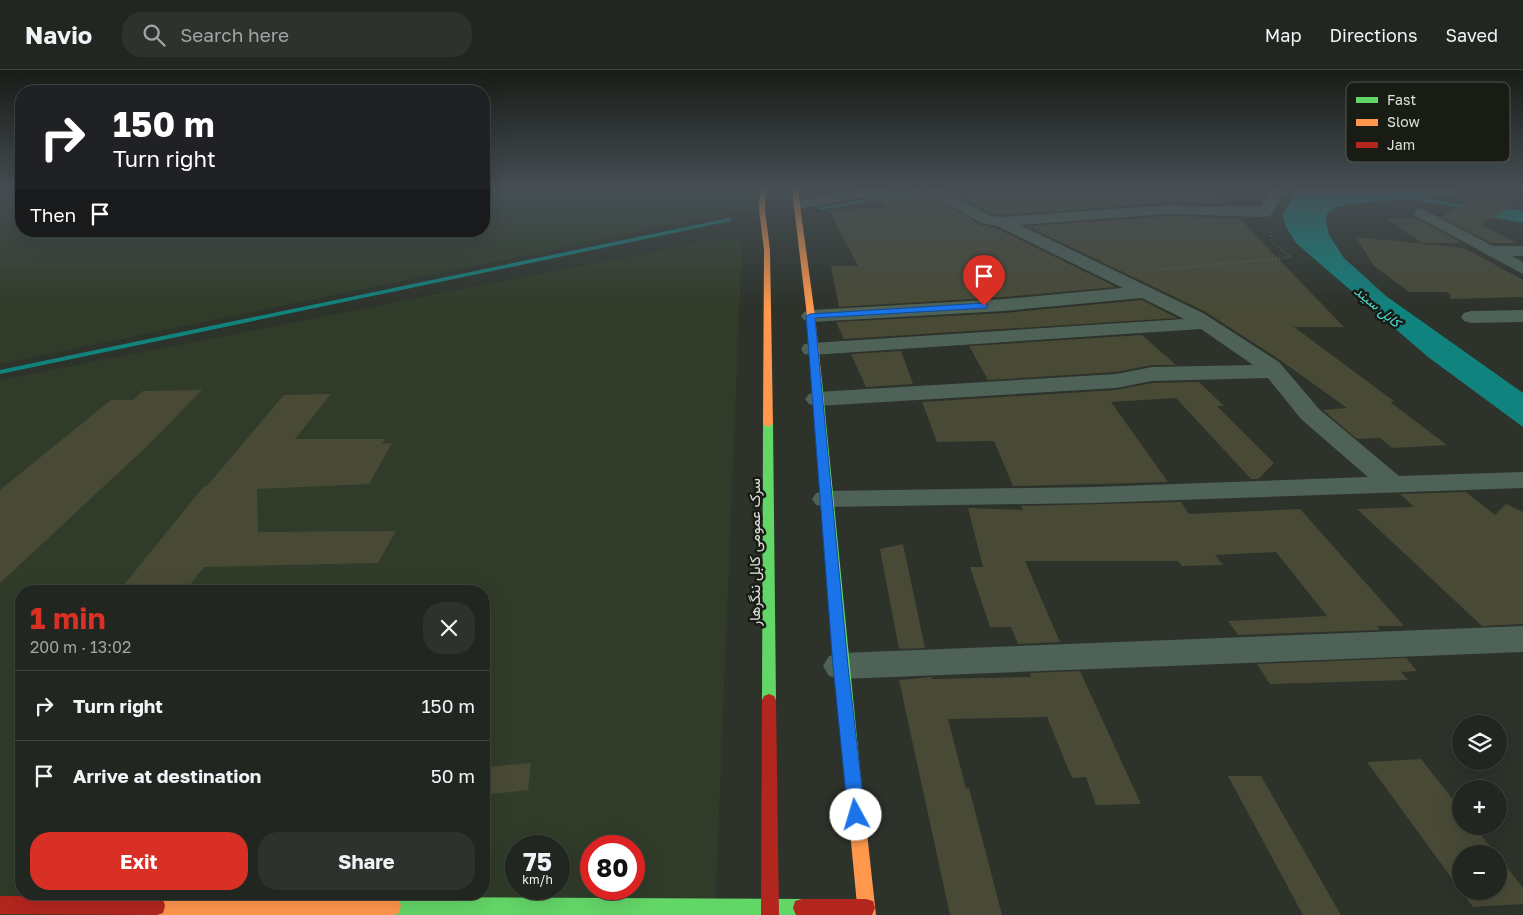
<!DOCTYPE html>
<html lang="en">
<head>
<meta charset="utf-8">
<style>
	:root { --surface:#222620; --page:#2e322d; --text:#f1f3f6; --muted:#a2a5a5; --line:#3f433e; --accent:#d93025 }
	body { margin:0; font-family:"Golos Text",Vazirmatn,sans-serif; background:var(--page); color:var(--text); height:100vh; display:flex; flex-direction:column; font-size:19px; white-space:nowrap }
	* { box-sizing:border-box; margin:0 }
	p { font-size:16px; color:var(--muted) }
	.icon { flex:none; width:28px; height:28px; fill:none; stroke:currentColor; stroke-width:2; stroke-linecap:round; stroke-linejoin:round }
	.map { position:relative; flex:1; overflow:hidden }
	.details { position:absolute; left:15px; top:515px; width:475px; height:315px; display:flex; flex-direction:column; background:var(--surface); border-radius:20px; box-shadow:0 5px 20px #0002,0 0 0 1px var(--line) }
	.details>* { flex:none }
	.hud { position:absolute; left:15px; top:15px; width:475px; height:152px; border-radius:20px; box-shadow:0 5px 20px #0002,0 0 0 1px var(--line); background:#202124; color:#fff; overflow:hidden }
	.fabs { position:absolute; left:1452px; top:645px; display:grid; gap:10px }
	.fabs a { display:grid; place-items:center; width:55px; height:55px; border-radius:50%; background:var(--surface); box-shadow:0 5px 20px #0002,0 0 0 1px var(--line); font-size:25px }
	.speed { position:absolute; left:505px; top:765px; display:flex; gap:10px; font-size:25px; font-weight:700; text-align:center }
	.speed>* { display:grid; place-content:center; width:65px; height:65px; border-radius:50%; background:var(--surface); box-shadow:0 5px 20px #0002,0 0 0 1px var(--line); line-height:1 }
	.speed small { font-size:12px; font-weight:400 }
	.speed .limit { border:8px solid #d22; background:#fff; color:#111 }
	.pin { position:absolute; display:grid; place-items:center; width:42px; height:42px; color:#fff; margin:-51px -21px; border-radius:50% 50% 50% 0; rotate:-45deg; box-shadow:0 0 5px #0007 }
	.pin .icon { rotate:45deg }
	.me { position:absolute; width:55px; margin:-28px; rotate:354deg; stroke-linejoin:round; filter:drop-shadow(0 0 4px #0008) }
	.turn { display:flex; align-items:center; gap:18px; height:105px; padding:0 15px; font-size:22px }
	.turn .icon { width:65px; height:65px; stroke-width:2.5 }
	.turn b { display:block; font-size:35px; line-height:42px }
	.then { display:flex; align-items:center; height:48px; padding:0 15px; background:#0003; gap:10px; font-size:19px }
	.round { display:grid; place-items:center; flex:none; width:52px; height:52px; border-radius:20px; background:var(--page) }
	.summary { display:flex; align-items:center; justify-content:space-between; height:85px; padding:0 15px }
	h1 { font-size:30px; font-weight:700; line-height:38px; color:var(--accent) }
	.cta { display:flex; gap:10px; margin-top:auto; padding:10px 15px }
	.cta a { flex:1; height:58px; border-radius:20px; background:var(--accent); color:#fff; font-size:20px; font-weight:700; line-height:58px; text-align:center }
	.cta a+a { background:var(--page); color:var(--text) }
	ul { padding:0; list-style:none }
	li { display:flex; align-items:center; gap:15px; height:70px; padding:0 15px; border-top:1px solid var(--line) }
	li div { flex:1 }
	li b { display:block; font-size:19px }
	li em { font-style:normal }
	header { display:flex; align-items:center; gap:30px; box-sizing:border-box; height:70px; padding:0 25px; background:var(--surface); border-bottom:1px solid var(--line) }
	header strong { font-size:24px }
	nav { display:flex; gap:28px; margin-inline-start:auto; font-size:18px }
	.search { width:350px; height:45px; background:var(--page); display:flex; align-items:center; gap:12px; box-sizing:border-box; padding:0 18px; border-radius:20px; color:var(--muted); font-size:19px }
	.map>svg:first-child { display:block }
	.built { fill:#303c29; fill-rule:evenodd }
	.water { fill:#11837e }
	.lines { fill:none; stroke-linecap:round; stroke-linejoin:round }
	.stream { fill:#11837e; fill-rule:evenodd }
	.canal { fill:#11837e; fill-rule:evenodd }
	.building { fill:#484a36 }
	.path { stroke:#57635c; stroke-width:2; stroke-dasharray:1 2.5; stroke-linecap:butt }
	.street { fill:#4e6258; fill-rule:evenodd }
	.fast { fill:#63d668; fill-rule:evenodd }
	.slow { fill:#ff974d; fill-rule:evenodd }
	.jam { fill:#b3261e; fill-rule:evenodd }
	.route { fill:#1a73e8; stroke:#114b97 }
	.labels { text-anchor:middle; dominant-baseline:central; stroke-width:5; stroke-linejoin:round; paint-order:stroke }
	.far-water-label { font-size:14px; font-style:italic; fill:#4ddcd5; stroke:#181c15 }
	.street-label { font-size:15px; fill:#dce2d9; stroke:#181c15 }
	.key { fill:#181c15; stroke:#535750; stroke-width:1 }
	.key-label { font-size:14px; fill:#dce2d9 }
</style>
</head>
<body>
<header>
<strong>Navio</strong>
<div class="search"><svg class="icon" aria-label="search" viewBox="0 0 24 24"><circle cx="10" cy="10" r="6"/><path d="M15 15l6 6"/></svg>Search here</div>
<nav><a>Map</a><a>Directions</a><a>Saved</a></nav>
</header>
<div class="map">
<svg width="1523" height="845" viewBox="0 0 1523 845">
	<rect width="100%" height="100%" fill="#2d322a"/>
	<g class="built">
		<polygon points="0,120 21,120 21,161 484,161 484,120 763,120 762,140 674,155 0,294"/>
		<path d="M723 168 742 171 715 845H0V310ZM21 521H484V824H21ZM516 776H559V819H516ZM591 776H634V819H591Z"/>
	</g>
	<polygon class="water" points="1297,120 1464,120 1444,125 1350,134 1333,138 1327,144 1326,150 1329,165 1344,188 1386,226 1523,323 1523,357 1428,287 1296,173 1285,155 1283,144"/>
	<g class="lines">
		<g class="stream">
			<polygon points="916,120 928,120 821,140 818,138"/>
			<polygon points="1402,124 1472,136 1475,138 1472,140 1400,127 1399,126"/>
			<polygon points="729,148 731,149 731,151 0,304 0,300"/>
		</g>
		<polygon class="canal" points="1483,134 1523,141 1523,153 1476,144 1473,140 1476,136"/>
	</g>
	<g class="building">
		<polygon points="960,120 1211,120 1225,134 1167,133 1001,145 992,144 950,121"/>
		<polygon points="928,123 980,155 996,158 1116,217 1004,227 839,237 831,196 858,196 829,140 888,138 877,130"/>
		<polygon points="1479,125 1516,133 1481,155 1517,173 1491,173 1441,147"/>
		<polygon points="1167,146 1239,148 1344,257 1294,257 1395,332 1390,332 1447,375 1392,378 1380,368 1357,369 1323,340 1347,338 1280,290 1204,241 1027,156"/>
		<polygon points="1416,148 1462,173 1422,173 1387,149"/>
		<polygon points="1356,167 1464,178 1523,210 1523,227 1450,229 1450,224 1446,222 1409,222 1374,196"/>
		<polygon points="1142,230 1177,248 844,269 836,252 1004,243"/>
		<polygon points="1142,265 1176,295 1152,295 1116,302 988,310 969,276"/>
		<polygon points="901,281 913,314 866,317 851,284"/>
		<polygon points="1199,312 1224,336 1217,336 1274,393 1258,409 1251,409 1176,328 1111,332 1168,412 1013,416 994,371 937,372 922,332 1116,320 1152,313"/>
		<polygon points="202,320 145,378 0,513 0,420 111,330 133,330 143,321"/>
		<polygon points="331,324 295,369 385,369 382,374 392,373 369,414 257,419 258,462 396,461 378,493 204,497 185,521 119,521 204,416 207,416 284,325"/>
		<polygon points="1466,422 1495,445 1506,434 1523,442 1523,554 1482,556 1357,439 1414,437 1400,424"/>
		<polygon points="1181,432 1189,444 1300,439 1404,556 1377,556 1380,560 1238,565 1228,551 1327,546 1276,482 1215,485 1223,495 1182,496 1178,491 1025,491 1060,572 1018,574 1011,557 990,557 970,497 983,497 968,438 1023,440 1021,436"/>
		<polygon points="903,474 925,578 899,579 880,479"/>
		<polygon points="1406,588 1417,601 1401,602 1408,610 1270,614 1257,594"/>
		<polygon points="1080,601 1141,734 1096,735 1086,707 1072,708 1047,647 948,649 966,719 969,718 1002,845 950,845 899,610 932,607 932,609 1031,607 1030,603"/>
		<polygon points="1421,689 1461,740 1461,756 1474,756 1496,784 1461,784 1461,821 1367,692"/>
		<polygon points="531,693 528,720 484,725 484,697"/>
		<polygon points="1228,706 1261,706 1341,845 1303,845"/>
		<polygon points="1499,787 1523,818 1523,834 1473,837 1461,821 1499,821"/>
	</g>
	<g class="lines">
		<polyline class="path" points="1157,200 1291,187 1273,174 1270,162"/>
		<g class="street">
			<polygon points="857,120 889,120 882,124 797,139 790,135 797,131"/>
			<polygon points="929,120 944,120 991,146 1001,147 1167,135 1261,137 1271,120 1285,120 1271,145 1266,147 1167,144 1020,155 1203,243 1279,292 1319,339 1399,406 1523,402 1523,418 1093,433 826,437 816,435 812,429 816,423 826,421 1093,417 1368,407 1301,349 1268,308 1152,311 1116,318 817,336 809,334 805,329 809,324 817,322 1116,304 1152,297 1253,295 1201,259 812,285 804,284 801,279 804,274 812,273 1184,249 1142,228 1004,241 811,252 804,250 801,246 804,242 811,240 1004,229 1123,218 997,156 981,153 930,124"/>
			<polygon points="1421,138 1493,176 1523,176 1523,186 1512,186 1523,192 1523,204 1416,146 1413,143"/>
			<polygon points="1523,240 1523,252 1471,253 1464,251 1461,247 1464,243 1471,241"/>
			<polygon points="1523,556 1523,582 841,609 829,606 823,596 829,586 841,583"/>
		</g>
		<g class="fast">
			<polygon points="817,308 822,311 860,699 858,704 852,706 846,704 844,699 812,311"/>
			<polygon points="768,351 773,354 776,630 774,634 769,636 764,634 762,630 763,354"/>
			<polygon points="392,827 802,829 809,831 811,838 808,845 391,845 385,843 383,836 385,829"/>
		</g>
		<g class="slow">
			<polygon points="760,120 766,120 765,140 770,180 773,354 768,357 763,354 764,180 759,140"/>
			<polygon points="792,120 798,120 815,246 822,311 817,314 812,311 807,246"/>
			<polygon points="852,692 858,694 860,699 876,845 858,845 844,699 846,694"/>
			<polygon points="156,827 392,827 399,829 401,836 399,843 393,845 155,845 149,843 147,836 149,829"/>
		</g>
		<g class="jam">
			<polygon points="769,624 774,626 776,630 779,845 761,845 762,630 764,626"/>
			<polygon points="0,826 156,827 163,829 165,836 163,843 157,845 0,844"/>
			<polygon points="802,829 866,829 873,831 875,838 872,845 796,845 793,838 795,831"/>
		</g>
	</g>
	<linearGradient id="sky" x2="0" y2="1"><stop stop-color="#191c17"/><stop offset="0.5" stop-color="#464f55"/><stop offset="1" stop-color="#464f55" stop-opacity="0"/></linearGradient>
	<rect width="1523" height="238" fill="url(#sky)"/>
	<polygon class="route" points="984,233 987,234 987,238 815,248 848,596 865,745 863,751 856,753 850,751 848,745 833,596 806,246 810,244"/>
	<g class="labels">
		<g class="far-water-label">
			<text transform="translate(1378 236) rotate(40)">کابل سيند</text>
		</g>
		<g class="street-label">
			<text transform="translate(754 482) rotate(-90)">سرک عمومی کابل ننگرهار</text>
		</g>
	</g>
	<rect x="1346" y="12" width="164" height="80" rx="8" class="key"/>
	<rect x="1356" y="27" width="22" height="6" fill="#63d668"/>
	<rect x="1356" y="49" width="22" height="7" fill="#ff974d"/>
	<rect x="1356" y="72" width="22" height="6" fill="#b3261e"/>
	<g class="key-label">
		<text x="1387" y="35">Fast</text>
		<text x="1387" y="57">Slow</text>
		<text x="1387" y="80">Jam</text>
	</g>
</svg>
<div class="fabs">
<a><svg class="icon" aria-label="layers" viewBox="0 0 24 24"><path d="M12 4l9 5-9 5-9-5zM3 14l9 5 9-5"/></svg></a>
<a>+</a>
<a>−</a>
</div>
<div class="speed"><div>75<small>km/h</small></div><div class="limit">80</div></div>
<div class="pin" style="left:984px;top:236px;background:#d93025"><svg class="icon" aria-label="arrive" viewBox="0 0 24 24"><path d="M6 21V4h12l-3 4 3 4H6"/></svg></div>
<svg class="me" style="left:856px;top:745px" viewBox="-20 -20 40 40"><circle r="19" fill="#fff"/><path d="M0-13L10 11 0 6-10 11z" fill="#1a73e8"/></svg>
<div class="hud">
<div class="turn"><svg class="icon" aria-label="right" viewBox="0 0 24 24"><path d="M7 20v-9h11M14 6l5 5-5 5"/></svg><div><b>150 m</b>Turn right</div></div>
<div class="then">Then<svg class="icon" aria-label="arrive" viewBox="0 0 24 24"><path d="M6 21V4h12l-3 4 3 4H6"/></svg></div>
</div>
<section class="details">
<div class="summary"><div><h1>1 min</h1><p>200 m · 13:02</p></div><a class="round"><svg class="icon" aria-label="close" viewBox="0 0 24 24"><path d="M6 6l12 12M18 6L6 18"/></svg></a></div>
<ul>
<li><svg class="icon" aria-label="right" viewBox="0 0 24 24"><path d="M7 20v-9h11M14 6l5 5-5 5"/></svg><div><b>Turn right</b></div><em>150 m</em></li>
<li><svg class="icon" aria-label="arrive" viewBox="0 0 24 24"><path d="M6 21V4h12l-3 4 3 4H6"/></svg><div><b>Arrive at destination</b></div><em>50 m</em></li>
</ul>
<div class="cta"><a>Exit</a><a>Share</a></div>
</section>
</div>
</body>
</html>
